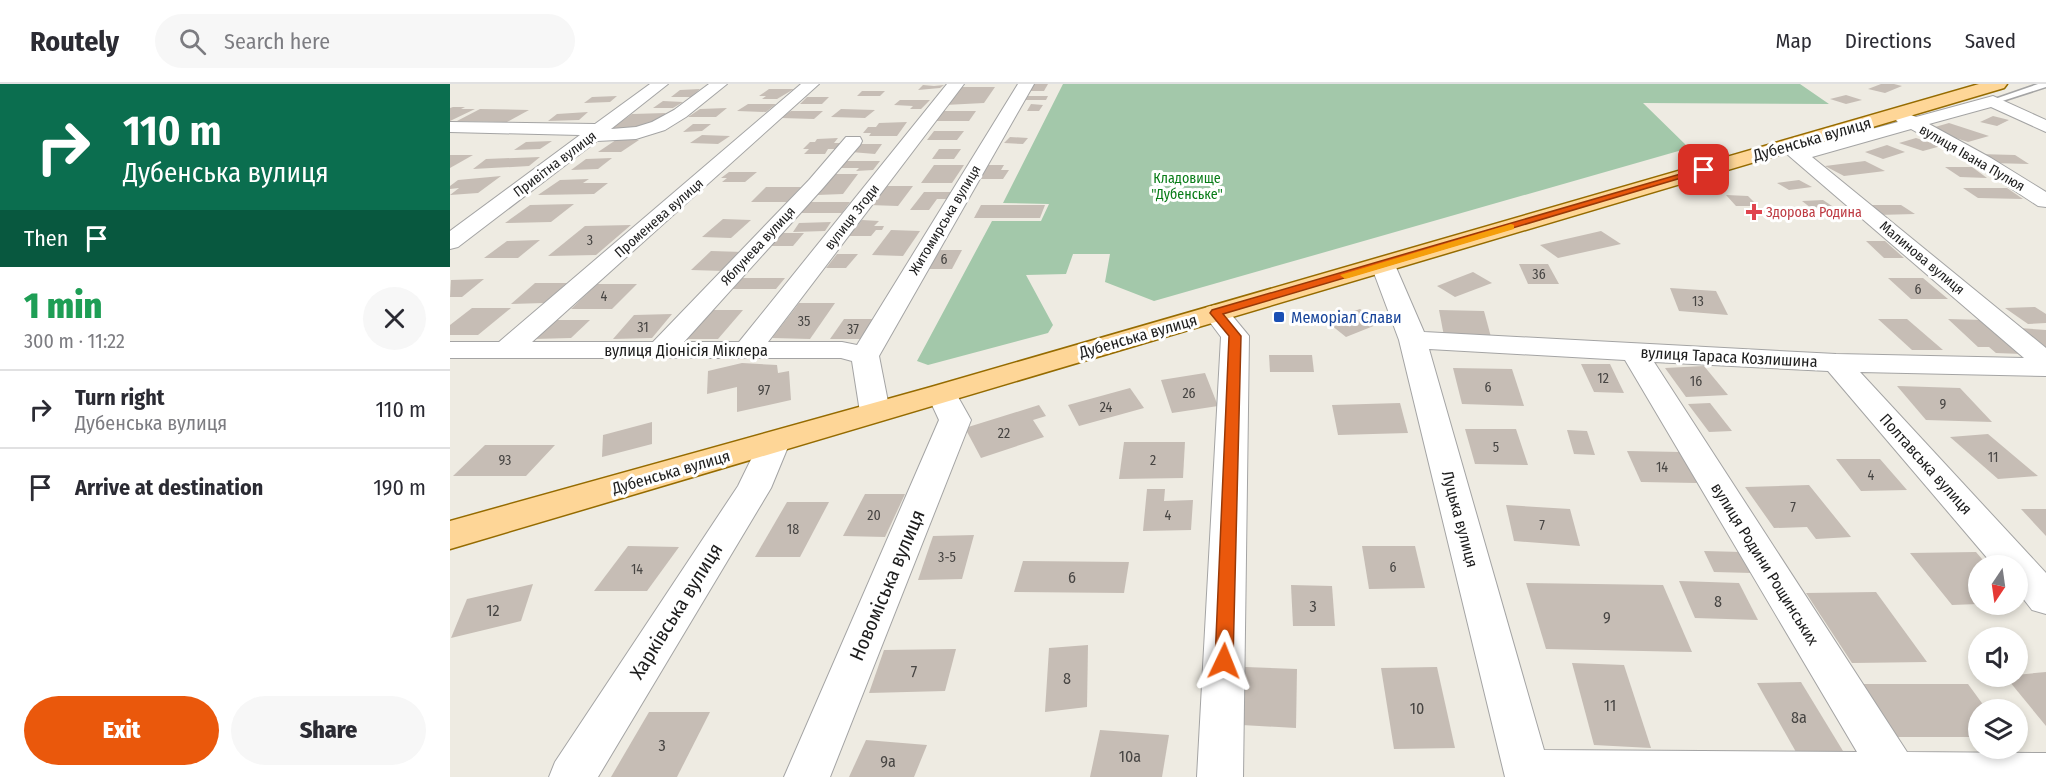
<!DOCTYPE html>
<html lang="en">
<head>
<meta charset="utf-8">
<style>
	:root { --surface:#fff; --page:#f7f7f7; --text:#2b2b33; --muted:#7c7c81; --line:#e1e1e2; --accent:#ea580c }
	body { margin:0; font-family:"Fira Sans Condensed",sans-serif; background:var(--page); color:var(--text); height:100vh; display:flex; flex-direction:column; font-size:22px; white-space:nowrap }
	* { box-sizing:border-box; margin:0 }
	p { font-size:20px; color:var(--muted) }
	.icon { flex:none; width:33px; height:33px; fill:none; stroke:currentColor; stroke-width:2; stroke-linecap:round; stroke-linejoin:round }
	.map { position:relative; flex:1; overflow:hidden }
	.panel { display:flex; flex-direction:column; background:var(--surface); width:450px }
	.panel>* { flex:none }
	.banner { background:#0b6e4f; color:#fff; overflow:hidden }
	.needle { width:39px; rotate:193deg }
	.fabs { position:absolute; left:1518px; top:471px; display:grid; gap:12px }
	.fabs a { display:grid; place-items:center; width:60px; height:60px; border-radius:50%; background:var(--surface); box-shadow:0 3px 9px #0003; font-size:30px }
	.pin { position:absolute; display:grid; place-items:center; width:51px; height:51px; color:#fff; margin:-26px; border-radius:12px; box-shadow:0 3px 9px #0006 }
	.me { position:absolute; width:66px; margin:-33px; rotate:2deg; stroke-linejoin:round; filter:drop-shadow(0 0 4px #0008) }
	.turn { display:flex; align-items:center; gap:21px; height:126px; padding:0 24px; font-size:27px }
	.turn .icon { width:78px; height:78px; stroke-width:2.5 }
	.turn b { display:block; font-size:42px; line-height:51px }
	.then { display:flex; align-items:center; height:57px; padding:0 24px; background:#0003; gap:12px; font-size:22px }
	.round { display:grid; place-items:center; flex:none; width:63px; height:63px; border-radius:32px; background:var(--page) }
	.summary { display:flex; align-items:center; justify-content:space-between; height:102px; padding:0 24px }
	h1 { font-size:36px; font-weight:800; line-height:45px; color:#1e9e55 }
	.cta { display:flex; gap:12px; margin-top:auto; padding:12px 24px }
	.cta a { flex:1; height:69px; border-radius:36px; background:var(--accent); color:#fff; font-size:24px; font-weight:800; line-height:69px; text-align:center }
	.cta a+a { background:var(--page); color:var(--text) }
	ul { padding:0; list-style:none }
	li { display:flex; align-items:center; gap:18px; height:78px; padding:0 24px; border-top:2px solid var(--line) }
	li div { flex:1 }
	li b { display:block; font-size:22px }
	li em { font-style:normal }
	header { display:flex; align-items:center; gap:36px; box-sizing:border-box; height:84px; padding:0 30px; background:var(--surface); border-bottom:2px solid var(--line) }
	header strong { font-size:28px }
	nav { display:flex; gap:33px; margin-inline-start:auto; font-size:21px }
	.search { width:420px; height:54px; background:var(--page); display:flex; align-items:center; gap:15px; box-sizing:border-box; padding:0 21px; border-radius:33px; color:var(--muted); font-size:22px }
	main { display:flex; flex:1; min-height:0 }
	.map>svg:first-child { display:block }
	.cemetery { fill:#a3c8aa }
	.building { fill:#c6bdb5 }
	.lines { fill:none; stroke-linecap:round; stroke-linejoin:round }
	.lane-casing { stroke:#a4a4a4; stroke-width:3 }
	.street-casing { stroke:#a4a4a4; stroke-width:2 }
	.primary-casing { stroke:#956b00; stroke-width:3 }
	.lane { fill:#fff; fill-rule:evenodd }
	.street { fill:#fff; fill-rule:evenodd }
	.primary { fill:#fed697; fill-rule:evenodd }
	.route { fill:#ea580c; stroke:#983908; stroke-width:1.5 }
	.slow { fill:#f59e0b }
	.health-dot { fill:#e0444e; stroke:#fff; stroke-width:2 }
	.transit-dot { fill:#1a4fb4; stroke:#fff; stroke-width:2 }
	.labels { text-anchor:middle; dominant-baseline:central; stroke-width:6; stroke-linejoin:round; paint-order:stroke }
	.far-street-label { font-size:14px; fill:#1d1d1d; stroke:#fff }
	.far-park-label { font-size:14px; fill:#097c18; stroke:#fff }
	.far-health-label { font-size:14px; fill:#be3a42; stroke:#fff; text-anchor:start }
	.number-label { font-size:14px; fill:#474543 }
	.street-label { font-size:16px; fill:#1d1d1d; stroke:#fff }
	.transit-label { font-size:16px; fill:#164399; stroke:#fff; text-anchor:start }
	.near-number-label { font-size:16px; fill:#474543 }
	.near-street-label { font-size:20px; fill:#1d1d1d; stroke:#fff }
</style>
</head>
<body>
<header>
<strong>Routely</strong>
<div class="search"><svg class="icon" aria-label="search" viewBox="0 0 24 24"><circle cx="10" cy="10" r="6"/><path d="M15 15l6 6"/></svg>Search here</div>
<nav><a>Map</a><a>Directions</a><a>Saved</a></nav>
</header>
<main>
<section class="panel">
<div class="banner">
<div class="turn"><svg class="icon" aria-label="right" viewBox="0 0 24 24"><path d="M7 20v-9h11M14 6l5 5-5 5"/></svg><div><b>110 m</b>Дубенська вулиця</div></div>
<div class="then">Then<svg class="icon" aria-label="arrive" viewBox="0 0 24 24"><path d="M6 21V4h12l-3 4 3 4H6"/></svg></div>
</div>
<div class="summary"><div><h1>1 min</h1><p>300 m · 11:22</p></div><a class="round"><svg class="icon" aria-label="close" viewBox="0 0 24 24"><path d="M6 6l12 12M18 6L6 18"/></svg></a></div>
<ul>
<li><svg class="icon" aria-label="right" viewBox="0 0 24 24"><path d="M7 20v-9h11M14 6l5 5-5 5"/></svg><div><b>Turn right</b><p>Дубенська вулиця</p></div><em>110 m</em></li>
<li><svg class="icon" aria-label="arrive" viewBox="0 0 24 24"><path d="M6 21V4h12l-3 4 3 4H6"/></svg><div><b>Arrive at destination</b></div><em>190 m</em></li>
</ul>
<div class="cta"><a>Exit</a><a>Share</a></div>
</section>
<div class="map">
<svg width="1596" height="693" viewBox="0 0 1596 693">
	<rect width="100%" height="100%" fill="#eeebe2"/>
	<polygon class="cemetery" points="613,0 1350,0 1379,20 1193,19 1239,64 704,217 655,198 660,170 623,170 616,190 576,191 603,241 598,249 478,281 467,277 542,137 591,137 599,120 553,119"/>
	<g class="building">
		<polygon points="583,0 598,0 594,7 580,7"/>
		<polygon points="1431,0 1444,0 1452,2 1435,9 1418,5"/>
		<polygon points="473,1 484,2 494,1 490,4 468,6"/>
		<polygon points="512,3 545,3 534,19 495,21"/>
		<polygon points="250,5 241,13 221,13 230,6"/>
		<polygon points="319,5 344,5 327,15 312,15 316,12 309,12"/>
		<polygon points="412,7 435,7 430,12 407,12"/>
		<polygon points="1396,11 1412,16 1396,20 1380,15"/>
		<polygon points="167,12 160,18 134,19 142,13"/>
		<polygon points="576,12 598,12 596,16 574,16"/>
		<polygon points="357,13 379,13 372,20 350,20"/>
		<polygon points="450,16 480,16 471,25 460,25 463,22 444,21"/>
		<polygon points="213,17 233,18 223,24 203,24"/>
		<polygon points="298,20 326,20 316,28 287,27"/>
		<polygon points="581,20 593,21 589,27 577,27"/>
		<polygon points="3,23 15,23 11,25 25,25 0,37 0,24"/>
		<polygon points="277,24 266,33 238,33 250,25"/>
		<polygon points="30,25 79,26 57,38 7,37"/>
		<polygon points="391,25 425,26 415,34 381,33"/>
		<polygon points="341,27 373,27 364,35 331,34"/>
		<polygon points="494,27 526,27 519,37 486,37"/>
		<polygon points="138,28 129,36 98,37 107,30"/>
		<polygon points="216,29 194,46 158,47 182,30"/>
		<polygon points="1543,32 1559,36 1547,42 1530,38"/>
		<polygon points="457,38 447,52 419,52 421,49 413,49 418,43 426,43 429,39"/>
		<polygon points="1499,39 1539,52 1518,58 1478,45"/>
		<polygon points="243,40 261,40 252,47 233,48"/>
		<polygon points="484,47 514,47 507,56 477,56"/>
		<polygon points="252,51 280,52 268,60 240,59"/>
		<polygon points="560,53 578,54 573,60 554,59"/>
		<polygon points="388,54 384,59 391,59 386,65 378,65 375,70 354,70 359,65 353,65 360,58 365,58 367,55"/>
		<polygon points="1466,54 1491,62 1473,67 1449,59"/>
		<polygon points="166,56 189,56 171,68 148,68"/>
		<polygon points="102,57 90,65 64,66 76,58"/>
		<polygon points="407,60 432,60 425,70 401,68"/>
		<polygon points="1437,61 1455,68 1433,75 1415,68"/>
		<polygon points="489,65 511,65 504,75 482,75"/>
		<polygon points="1528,70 1565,71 1579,80 1541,79"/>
		<polygon points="0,71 23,71 0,84"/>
		<polygon points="90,73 79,82 23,85 36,75"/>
		<polygon points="162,74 148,85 121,86 136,75"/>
		<polygon points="389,77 430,77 423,86 406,87 409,84 384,84"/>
		<polygon points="1415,77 1435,87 1394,92 1375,82"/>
		<polygon points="484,81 514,81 502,99 471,99"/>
		<polygon points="537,81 554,81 551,86 559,86 553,95 528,95"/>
		<polygon points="1495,83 1522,83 1537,94 1510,93"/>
		<polygon points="279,88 307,88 295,98 272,98 277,94 271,94"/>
		<polygon points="384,90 408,90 393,110 367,111"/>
		<polygon points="51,92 28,109 0,111 9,104 0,105 0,102 8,96"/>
		<polygon points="139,95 133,99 158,99 144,110 88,111 110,96"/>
		<polygon points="1349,96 1362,103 1339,106 1327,99"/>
		<polygon points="435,102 463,102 448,122 419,121"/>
		<polygon points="316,103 351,103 337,118 301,118"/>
		<polygon points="1513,104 1557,104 1573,115 1528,114"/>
		<polygon points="474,108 503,108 499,115 487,115 479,126 460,126"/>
		<polygon points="1276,111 1298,112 1308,122 1286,122"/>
		<polygon points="1373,116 1382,122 1361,124 1352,117"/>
		<polygon points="357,118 400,118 392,129 347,129"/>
		<polygon points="124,120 101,138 55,139 80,121"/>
		<polygon points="531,121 595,121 590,134 524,134"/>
		<polygon points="1415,121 1451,121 1465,130 1428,131"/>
		<polygon points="273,135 301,136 281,154 252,153"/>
		<polygon points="412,136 429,137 424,142 434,142 432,146 426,146 421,152 399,152"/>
		<polygon points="381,138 375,147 343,148 349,139"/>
		<polygon points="181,141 146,171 98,172 135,142"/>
		<polygon points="441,146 470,147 453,172 422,171"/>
		<polygon points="1151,147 1171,160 1108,174 1090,161"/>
		<polygon points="333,149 354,149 343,162 321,162"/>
		<polygon points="90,156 68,174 34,174 57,157"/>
		<polygon points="1416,157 1435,157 1454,174 1434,174"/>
		<polygon points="486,166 512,166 502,185 475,185"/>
		<polygon points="261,167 293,168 274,187 241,186"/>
		<polygon points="387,170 408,170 396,184 376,184"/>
		<polygon points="1069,180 1098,180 1109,200 1078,200"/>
		<polygon points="1023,188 1042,199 1005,213 987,202"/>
		<polygon points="292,194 335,194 326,205 282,205"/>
		<polygon points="1438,194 1473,194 1498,215 1461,215"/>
		<polygon points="34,195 12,213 0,213 1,196"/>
		<polygon points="85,199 117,199 94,219 61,220"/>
		<polygon points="147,200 187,200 162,225 121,225"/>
		<polygon points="1220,204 1266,207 1278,231 1229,227"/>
		<polygon points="349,219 385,219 360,255 322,254"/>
		<polygon points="1585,223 1596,230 1596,239 1578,240 1555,224"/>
		<polygon points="22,224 61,224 28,251 0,251 0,241"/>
		<polygon points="910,225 931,239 896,253 876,237"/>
		<polygon points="262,226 293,226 268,255 236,255"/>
		<polygon points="989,226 1034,227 1041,253 994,252"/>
		<polygon points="222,230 202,254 163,255 184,231"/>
		<polygon points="394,235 426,235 413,255 380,255"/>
		<polygon points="1428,235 1457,235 1493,266 1462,266"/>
		<polygon points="1498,235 1534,236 1572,270 1546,269 1539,263 1528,263"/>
		<polygon points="105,236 140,236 121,254 84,255"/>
		<polygon points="1569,244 1596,246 1596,268"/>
		<polygon points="819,271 862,271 864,288 820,288"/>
		<polygon points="292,279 327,281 328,289 339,287 341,316 287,328 287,303 257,310 258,287"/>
		<polygon points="1131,280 1160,280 1174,309 1144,308"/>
		<polygon points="1254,282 1278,311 1236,313 1215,284"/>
		<polygon points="1003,284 1062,285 1074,322 1012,320"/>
		<polygon points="755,289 768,322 722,329 711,296"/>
		<polygon points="1447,302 1510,304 1542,338 1476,336"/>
		<polygon points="680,304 694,324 629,342 618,321"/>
		<polygon points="950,319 958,349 888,351 882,321"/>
		<polygon points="1260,319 1282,347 1259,348 1238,320"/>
		<polygon points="589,321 596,332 583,336 594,353 531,374 515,344"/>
		<polygon points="202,338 202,360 152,373 153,351"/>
		<polygon points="1015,345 1066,345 1078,381 1025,380"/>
		<polygon points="1117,346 1137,347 1145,371 1124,370"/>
		<polygon points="1538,350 1588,392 1548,395 1500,353"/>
		<polygon points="674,358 735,358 733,394 669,395"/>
		<polygon points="35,361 105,361 76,392 3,392"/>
		<polygon points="1177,367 1231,368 1247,399 1191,398"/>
		<polygon points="1386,375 1430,375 1457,406 1411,407"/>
		<polygon points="1359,401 1401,453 1366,455 1357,443 1324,444 1295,403"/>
		<polygon points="697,405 715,405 714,417 743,416 741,446 693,447"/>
		<polygon points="415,410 455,410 435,453 393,452"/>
		<polygon points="337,418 379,418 350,473 305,473"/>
		<polygon points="1056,421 1120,425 1130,462 1064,457"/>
		<polygon points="1571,425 1596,425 1596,452"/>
		<polygon points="524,451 512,495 468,496 483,452"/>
		<polygon points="178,462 229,463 197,507 144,507"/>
		<polygon points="912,462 965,462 975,504 919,505"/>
		<polygon points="1254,467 1292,468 1302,489 1264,488"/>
		<polygon points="1526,468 1538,482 1528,482 1528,520 1502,521 1460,469"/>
		<polygon points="573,477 679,478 674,509 564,508"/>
		<polygon points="1229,497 1289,499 1308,536 1245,534"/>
		<polygon points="1076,499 1213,501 1242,568 1096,565"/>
		<polygon points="83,500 71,537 1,554 17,515"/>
		<polygon points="841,501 882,502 885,542 843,542"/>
		<polygon points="1426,508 1477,578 1402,579 1356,509"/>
		<polygon points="638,561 637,623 595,628 599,564"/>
		<polygon points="506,565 495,607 419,609 434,566"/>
		<polygon points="1122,579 1174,581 1201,664 1144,661"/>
		<polygon points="795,583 847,585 846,644 792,641"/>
		<polygon points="987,583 1005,664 944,665 931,584"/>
		<polygon points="1596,588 1596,642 1555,592"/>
		<polygon points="1351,598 1393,667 1346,668 1307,599"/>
		<polygon points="1407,600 1518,600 1537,626 1528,626 1528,653 1440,653"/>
		<polygon points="199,628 260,628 227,693 161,693"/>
		<polygon points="650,646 719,651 712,693 640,693"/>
		<polygon points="416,656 477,661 464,693 399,693"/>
	</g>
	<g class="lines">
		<defs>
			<polygon id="lane" points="1588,0 1596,0 1596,3 1546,19 1539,17"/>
			<g id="street">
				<polygon points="200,0 218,0 161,45 186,43 202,38 224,26 259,0 277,0 236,33 215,46 186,55 147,57 8,163 0,165 0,147 130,51 0,48 0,38 145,40"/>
				<polygon points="351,0 369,0 82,258 203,258 359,96 396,53 410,53 412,57 410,61 373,104 234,258 289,258 497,0 514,0 318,258 392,258 407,261 568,0 584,0 429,272 440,328 436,335 425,337 414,335 410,328 402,277 391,274 0,274 0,258 49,258"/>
				<path d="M1543 12 1596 36V48L1541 23 1479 40 1541 74 1596 108V123L1588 122 1527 82 1461 45 1362 73 1596 264V292L1410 288 1596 489V530L1582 526 1568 508V482H1544L1378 287 1204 278 1457 668 1596 669V693H1055L949 256 921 181 924 176 933 174 942 176 945 181 974 248 1386 270 1574 274 1338 71 1341 67 1448 38 1442 32 1445 28 1451 27 1466 33ZM979 265 1175 276 1407 668 1094 666Z"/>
				<polygon points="766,221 775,223 799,252 793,693 747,693 771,253 753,229 757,223"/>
				<polygon points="492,301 503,304 521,336 380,693 334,693 489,336 477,310 481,304"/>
				<polygon points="324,348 335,351 340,358 321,404 148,693 99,693 105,678 288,402 313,351"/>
			</g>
			<polygon id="primary" points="1529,0 1557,0 1554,4 0,465 0,437 481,303"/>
		</defs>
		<use href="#lane" class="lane-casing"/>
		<use href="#street" class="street-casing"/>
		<use href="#primary" class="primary-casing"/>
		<use href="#lane" class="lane"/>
		<use href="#street" class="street"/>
		<use href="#primary" class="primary"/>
	</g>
	<polygon class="route" points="1251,84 1258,86 773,230 791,252 783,577 780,582 774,584 767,582 765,577 779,252 760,229 762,226"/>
	<polygon class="slow" points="1061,140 1064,141 1064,145 899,194 895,195 890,191"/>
	<path class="health-dot" d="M1301 119h6v6h6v6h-6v6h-6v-6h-6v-6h6z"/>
	<rect class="transit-dot" x="823" y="227" width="12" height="12" rx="3"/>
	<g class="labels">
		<g class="far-street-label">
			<text transform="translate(1522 74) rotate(30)">вулиця Івана Пулюя</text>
			<text transform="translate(105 80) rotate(-37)">Привітна вулиця</text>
			<text transform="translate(402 133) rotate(-52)">вулиця Згоди</text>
			<text transform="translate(209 134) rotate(-41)">Променева вулиця</text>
			<text transform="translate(495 136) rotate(-59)">Житомирська вулиця</text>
			<text transform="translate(308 162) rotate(-47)">Яблунева вулиця</text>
			<text transform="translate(1472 174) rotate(40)">Малинова вулиця</text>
		</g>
		<g class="far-park-label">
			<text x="737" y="94">Кладовище<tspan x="737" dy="16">"Дубенське"</tspan></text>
		</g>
		<g class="far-health-label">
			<text x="1316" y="128">Здорова Родина</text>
		</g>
		<g class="number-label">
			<text x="140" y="156">3</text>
			<text x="494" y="175">6</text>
			<text x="1089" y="190">36</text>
			<text x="1468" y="205">6</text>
			<text x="154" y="212">4</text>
			<text x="1248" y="217">13</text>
			<text x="354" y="237">35</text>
			<text x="193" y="243">31</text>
			<text x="403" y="245">37</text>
			<text x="1153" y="294">12</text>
			<text x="1246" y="297">16</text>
			<text x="1038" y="303">6</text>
			<text x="314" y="306">97</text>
			<text x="739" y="309">26</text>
			<text x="1493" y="320">9</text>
			<text x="656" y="323">24</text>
			<text x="554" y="349">22</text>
			<text x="1046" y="363">5</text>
			<text x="1543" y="373">11</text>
			<text x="55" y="376">93</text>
			<text x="703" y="376">2</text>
			<text x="1212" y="383">14</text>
			<text x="1421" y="391">4</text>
			<text x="1343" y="423">7</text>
			<text x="424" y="431">20</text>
			<text x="718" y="431">4</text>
			<text x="1092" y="441">7</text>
			<text x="343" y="445">18</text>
			<text x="497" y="473">3-5</text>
			<text x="943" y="483">6</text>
			<text x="187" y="485">14</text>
		</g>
		<g class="street-label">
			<text transform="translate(1362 55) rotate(-16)">Дубенська вулиця</text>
			<text transform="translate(688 252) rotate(-16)">Дубенська вулиця</text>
			<text x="236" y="266">вулиця Діонісія Міклера</text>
			<text transform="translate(1279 273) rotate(3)">вулиця Тараса Козлишина</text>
			<text transform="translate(1476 380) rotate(48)">Полтавська вулиця</text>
			<text transform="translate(221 388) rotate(-16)">Дубенська вулиця</text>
			<text transform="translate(1010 435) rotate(75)">Луцька вулиця</text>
			<text transform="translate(1315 480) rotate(58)">вулиця Родини Рощинських</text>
		</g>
		<g class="transit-label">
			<text x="841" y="233">Меморіал Слави</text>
		</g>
		<g class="near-number-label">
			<text x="622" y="493">6</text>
			<text x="1268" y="517">8</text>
			<text x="863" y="522">3</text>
			<text x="43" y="526">12</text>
			<text x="1157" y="533">9</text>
			<text x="464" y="587">7</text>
			<text x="617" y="594">8</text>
			<text x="1160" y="621">11</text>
			<text x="967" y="624">10</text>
			<text x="1349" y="633">8а</text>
			<text x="212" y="661">3</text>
			<text x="680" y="672">10а</text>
			<text x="438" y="677">9а</text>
		</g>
		<g class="near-street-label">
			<text transform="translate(437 501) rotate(-67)">Новоміська вулиця</text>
			<text transform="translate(226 527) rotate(-58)">Харківська вулиця</text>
		</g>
	</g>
</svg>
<div class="fabs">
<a><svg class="needle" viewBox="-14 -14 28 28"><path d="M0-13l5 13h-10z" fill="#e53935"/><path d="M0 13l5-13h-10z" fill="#7c7c81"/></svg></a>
<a><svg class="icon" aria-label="sound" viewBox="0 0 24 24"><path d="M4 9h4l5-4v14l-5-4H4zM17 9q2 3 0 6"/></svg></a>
<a><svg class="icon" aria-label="layers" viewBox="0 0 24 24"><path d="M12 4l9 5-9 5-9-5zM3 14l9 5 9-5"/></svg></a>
</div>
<div class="pin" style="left:1254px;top:86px;background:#d93025"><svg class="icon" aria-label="arrive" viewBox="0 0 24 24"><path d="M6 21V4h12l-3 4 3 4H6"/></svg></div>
<svg class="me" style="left:774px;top:577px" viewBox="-20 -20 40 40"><path d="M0-17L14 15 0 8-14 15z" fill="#ea580c" stroke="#fff" stroke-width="4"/></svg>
</div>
</main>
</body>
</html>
